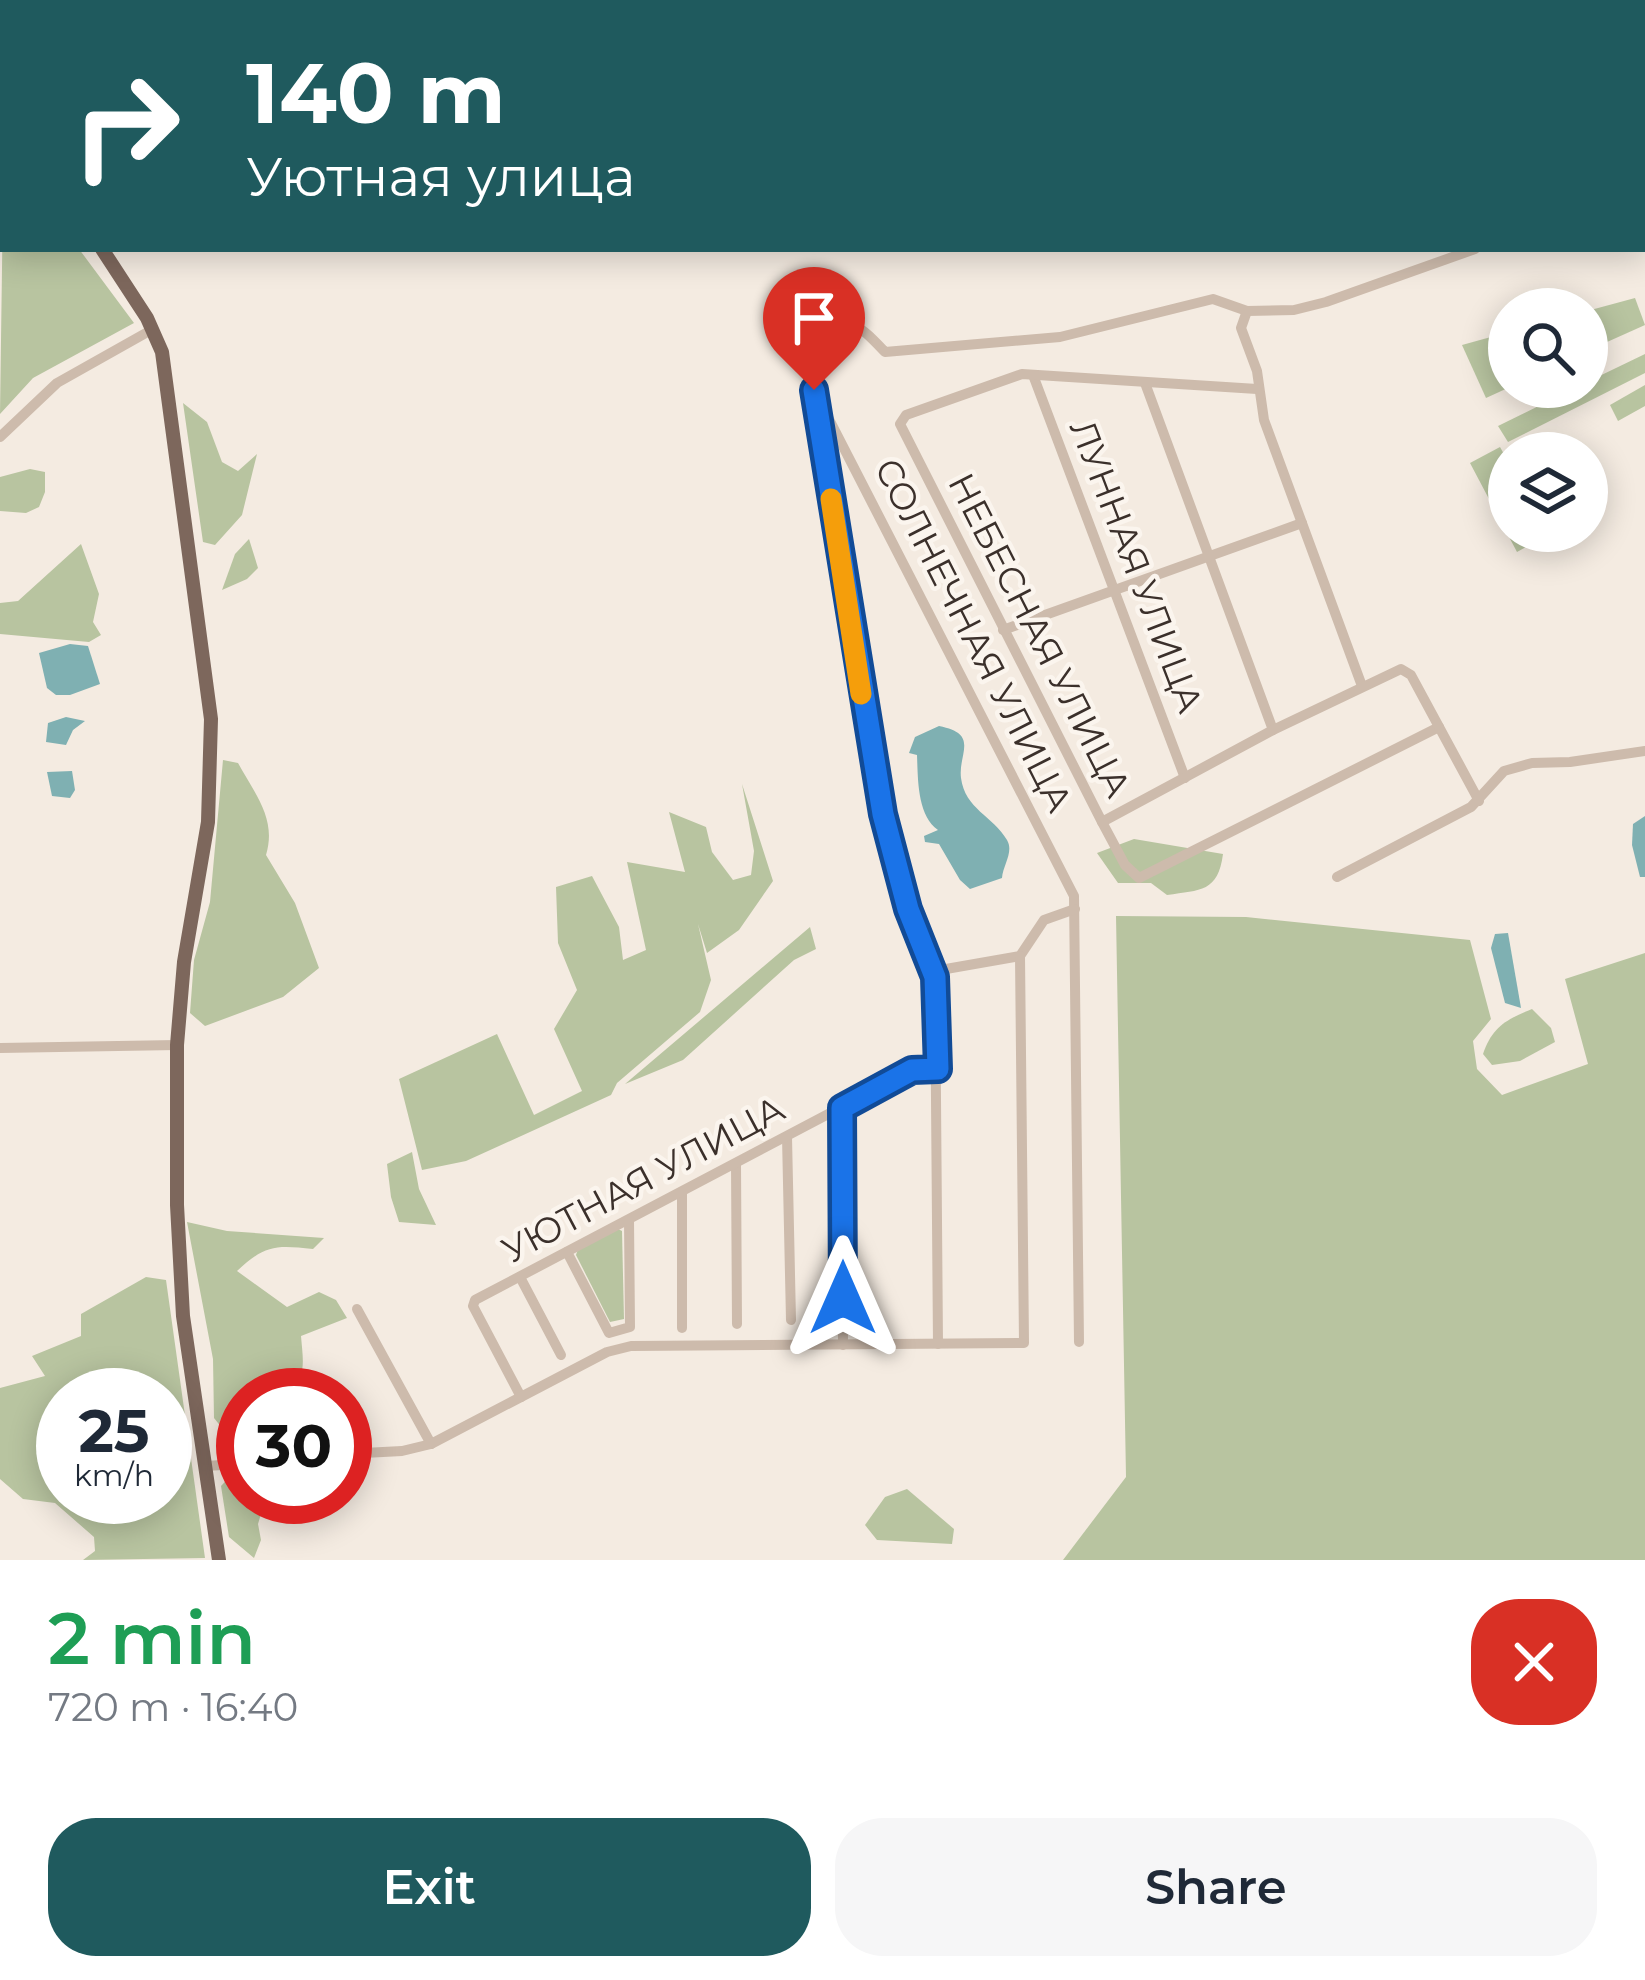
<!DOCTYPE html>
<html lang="en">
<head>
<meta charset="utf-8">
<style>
	:root { --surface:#fff; --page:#f6f6f7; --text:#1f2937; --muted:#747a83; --accent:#1f5a5e }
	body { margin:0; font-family:Montserrat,sans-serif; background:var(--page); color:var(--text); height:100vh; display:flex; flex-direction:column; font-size:45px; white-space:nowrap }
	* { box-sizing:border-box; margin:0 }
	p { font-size:39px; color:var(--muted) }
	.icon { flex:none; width:66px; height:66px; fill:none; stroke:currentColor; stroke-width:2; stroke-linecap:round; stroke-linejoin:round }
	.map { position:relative; height:1560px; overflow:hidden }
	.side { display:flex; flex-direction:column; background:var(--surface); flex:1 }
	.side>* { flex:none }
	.guide { position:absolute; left:0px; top:0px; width:1647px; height:252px; box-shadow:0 6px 30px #0003; background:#1f5a5e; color:#fff; overflow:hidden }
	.controls { position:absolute; left:1488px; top:288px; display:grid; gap:24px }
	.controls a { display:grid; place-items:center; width:120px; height:120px; border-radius:50%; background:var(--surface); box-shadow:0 6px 30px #0003; font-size:60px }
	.speed { position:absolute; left:36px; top:1368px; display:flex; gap:24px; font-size:60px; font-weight:700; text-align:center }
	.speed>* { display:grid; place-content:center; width:156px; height:156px; border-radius:50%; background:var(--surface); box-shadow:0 6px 30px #0003; line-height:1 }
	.speed small { font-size:30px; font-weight:400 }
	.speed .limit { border:18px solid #d22; background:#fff; color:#111 }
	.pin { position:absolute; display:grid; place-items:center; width:102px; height:102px; color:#fff; margin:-123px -51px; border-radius:50% 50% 50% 0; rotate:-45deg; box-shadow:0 0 12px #0007 }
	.pin .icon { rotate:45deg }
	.me { position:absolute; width:132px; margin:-66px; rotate:0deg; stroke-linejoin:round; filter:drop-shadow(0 0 9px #0008) }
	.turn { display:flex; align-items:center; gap:42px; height:252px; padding:0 48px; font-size:54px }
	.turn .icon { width:156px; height:156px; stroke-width:2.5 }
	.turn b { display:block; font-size:84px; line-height:102px }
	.round { display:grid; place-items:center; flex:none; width:126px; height:126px; border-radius:48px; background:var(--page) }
	.headline { display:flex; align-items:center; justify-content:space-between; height:204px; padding:0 48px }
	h1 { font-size:72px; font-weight:600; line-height:90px; color:#1e9e55 }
	.button { display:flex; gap:24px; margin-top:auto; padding:24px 48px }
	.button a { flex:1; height:138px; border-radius:48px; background:var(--accent); color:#fff; font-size:48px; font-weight:600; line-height:138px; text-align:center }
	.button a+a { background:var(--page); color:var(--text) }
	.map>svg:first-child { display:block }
	.green { fill:#b8c4a0; fill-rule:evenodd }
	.water { fill:#7fb0b2 }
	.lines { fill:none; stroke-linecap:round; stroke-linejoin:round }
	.minor { stroke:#cdbbac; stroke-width:10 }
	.major { stroke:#7d675c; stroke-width:14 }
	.route-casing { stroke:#114b97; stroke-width:30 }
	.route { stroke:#1a73e8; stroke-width:21 }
	.slow { stroke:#f59e0b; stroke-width:21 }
	.labels { text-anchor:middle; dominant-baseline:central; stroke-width:9; stroke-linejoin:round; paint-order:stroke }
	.street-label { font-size:36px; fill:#3b302b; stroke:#fbf5ee }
</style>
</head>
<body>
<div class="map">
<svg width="1645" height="1560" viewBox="0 0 1645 1560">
	<rect width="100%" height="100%" fill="#f4ebe1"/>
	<g class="green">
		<polygon points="3,195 3,249 79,249 134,323 33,378 0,414"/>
		<polygon points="1635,298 1645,325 1587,351 1587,311"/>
		<polygon points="1509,332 1510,387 1486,398 1462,345"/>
		<polygon points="1645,354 1645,373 1508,442 1498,426 1577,387 1587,387 1587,382"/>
		<polygon points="1645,385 1645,406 1618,421 1610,405"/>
		<polygon points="183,403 207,422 222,462 238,471 257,454 242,515 215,545 203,542"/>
		<polygon points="1500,447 1509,463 1509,531 1550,534 1517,552 1470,463"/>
		<polygon points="30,469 45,472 45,492 39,507 26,513 0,511 0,477"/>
		<polygon points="249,539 258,568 247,579 222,590 235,554"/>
		<polygon points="81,544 99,594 93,622 101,635 89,642 0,634 0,603 18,601"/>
		<path d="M223 760 238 763C255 794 277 819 266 855L295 903 319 968 283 997 205 1026 190 1013 194 960 210 902Z"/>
		<polygon points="742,784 773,881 739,930 707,953 698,924 711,980 700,1012 617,1083 611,1095 466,1161 422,1170 399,1079 497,1034 534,1115 582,1091 554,1029 577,990 558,943 556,887 592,876 619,927 623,960 646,950 627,862 685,872 669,812 706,827 712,852 733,880 751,875 754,851"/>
		<path d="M1134 839 1223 854C1218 892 1201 890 1167 895L1151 883H1118L1097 853Z"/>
		<polygon points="1116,916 1246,917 1470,940 1491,1019 1473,1041 1477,1069 1502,1095 1588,1064 1565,979 1645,953 1645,1560 1063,1560 1126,1477"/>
		<polygon points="810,927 816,949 794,960 683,1060 625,1084"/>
		<path d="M1532 1009 1551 1028 1555 1042 1520 1061 1492 1065 1483 1054C1492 1027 1507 1019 1532 1009Z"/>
		<polygon points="412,1152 419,1189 436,1225 399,1222 391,1197 387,1164"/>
		<path d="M187 1222 227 1231 324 1238 313 1249C275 1245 265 1245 237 1271L287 1307 319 1292 336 1300 347 1318 301 1336C303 1360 307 1376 289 1395H243V1441L234 1443 214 1418 213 1359Z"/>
		<polygon points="618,1229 622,1231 624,1319 610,1322 576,1255 578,1249"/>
		<path d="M146 1277 166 1280 205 1558 83 1560 95 1551 94 1537 55 1503 23 1499 0 1479V1388L45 1376 32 1356 81 1336V1314ZM63 1395H165V1497H63Z"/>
		<polygon points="236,1470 243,1473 243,1497 266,1497 258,1524 261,1540 254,1558 229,1537 221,1486"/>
		<polygon points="907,1489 954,1529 952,1544 877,1540 865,1525 885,1497"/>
	</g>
	<g class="water">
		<polygon points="70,644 88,646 100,684 70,695 56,695 47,688 39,653"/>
		<polygon points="66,717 85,721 73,730 66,745 46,742 48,723"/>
		<path d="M939 726C980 734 958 753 961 778 965 809 993 816 1007 840 1014 852 1003 865 1002 878L970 889 960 880 939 844 925 842 924 836 938 830C917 815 918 779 917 755L909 753 915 737Z"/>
		<polygon points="72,771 75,790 70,798 52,796 47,772"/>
		<polygon points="1645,816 1645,877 1640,877 1632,845 1633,824"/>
		<polygon points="1508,933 1521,1008 1505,1003 1491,948 1495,934"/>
	</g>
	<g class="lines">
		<g class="minor">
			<polyline points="1644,184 1645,184"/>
			<polyline points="1247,311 1241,328 1257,371 1264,420 1362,686"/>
			<path d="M840 324C861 323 871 338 885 352L1060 337 1213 299 1247 311 1294 310 1326 302 1475 249"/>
			<polyline points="1033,375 1185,778"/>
			<polyline points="1145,383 1273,730"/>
			<polyline points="1257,389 1022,374 906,415 900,424 1102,822 1125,865 1139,878 1439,727"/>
			<polyline points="814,390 1074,896 1079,1342"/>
			<polyline points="815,399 883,814 909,909 935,977 938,1344"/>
			<polyline points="0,437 57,383 153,329"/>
			<polyline points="1003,630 1302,523"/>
			<polyline points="1102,822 1273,730 1401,669 1411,675 1479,801"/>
			<polyline points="1337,877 1471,807 1504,771 1532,763 1570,762 1645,751"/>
			<polyline points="935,977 946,969 1020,956 1044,920 1075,909"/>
			<polyline points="0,1048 177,1045"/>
			<polyline points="842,1108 843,1345"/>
			<polyline points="787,1137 791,1320"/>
			<polyline points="736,1164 737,1324"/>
			<polyline points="567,1252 609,1333 630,1327 629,1220"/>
			<polyline points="520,1277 561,1355"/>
			<polyline points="357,1309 431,1444"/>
			<polyline points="682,1328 682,1192"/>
			<polyline points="521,1397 473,1306 475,1300 912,1070 939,1069"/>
			<polyline points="345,1454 402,1451 431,1444 607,1352 631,1346 1024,1343 1020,956"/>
			<polyline points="204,1466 243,1464"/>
		</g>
		<g class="major">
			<polyline points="446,0 448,3"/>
			<polyline points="634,0 634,3"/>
			<polyline points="0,10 3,6"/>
			<polyline points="0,53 3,63"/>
			<polyline points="102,249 147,318 162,352 211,719 208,822 184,962 177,1045 177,1205 183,1316 219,1560"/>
		</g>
	</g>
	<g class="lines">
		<defs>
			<polyline id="route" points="814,390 883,814 908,909 935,977 938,1069 912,1070 842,1108 843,1298"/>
		</defs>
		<use href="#route" class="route-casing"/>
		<use href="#route" class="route"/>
		<polyline class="slow" points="831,499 861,694"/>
	</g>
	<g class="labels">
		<g class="street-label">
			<text transform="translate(1137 566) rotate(69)">ЛУННАЯ УЛИЦА</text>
			<text transform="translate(974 635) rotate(63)">СОЛНЕЧНАЯ УЛИЦА</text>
			<text transform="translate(1040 635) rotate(63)">НЕБЕСНАЯ УЛИЦА</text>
			<text transform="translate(643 1179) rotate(-28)">УЮТНАЯ УЛИЦА</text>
		</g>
	</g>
</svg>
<div class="controls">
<a><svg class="icon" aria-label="search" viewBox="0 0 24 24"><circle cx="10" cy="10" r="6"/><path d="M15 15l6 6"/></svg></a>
<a><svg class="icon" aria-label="layers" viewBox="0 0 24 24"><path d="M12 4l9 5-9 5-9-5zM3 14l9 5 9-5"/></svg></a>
</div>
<div class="speed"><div>25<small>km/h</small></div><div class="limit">30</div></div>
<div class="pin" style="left:814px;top:390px;background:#d93025"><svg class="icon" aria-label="arrive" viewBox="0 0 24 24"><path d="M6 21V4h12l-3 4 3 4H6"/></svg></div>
<svg class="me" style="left:843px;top:1298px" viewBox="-20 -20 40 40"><path d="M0-17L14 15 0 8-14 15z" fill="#1a73e8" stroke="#fff" stroke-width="4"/></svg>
<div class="guide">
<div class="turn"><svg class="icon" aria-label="right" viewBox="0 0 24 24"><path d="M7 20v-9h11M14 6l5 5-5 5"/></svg><div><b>140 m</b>Уютная улица</div></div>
</div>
</div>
<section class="side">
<div class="headline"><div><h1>2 min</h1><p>720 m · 16:40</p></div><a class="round" style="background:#d93025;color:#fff"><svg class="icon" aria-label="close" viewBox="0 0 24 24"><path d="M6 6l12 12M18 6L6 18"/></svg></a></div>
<div class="button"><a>Exit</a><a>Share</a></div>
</section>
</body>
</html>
